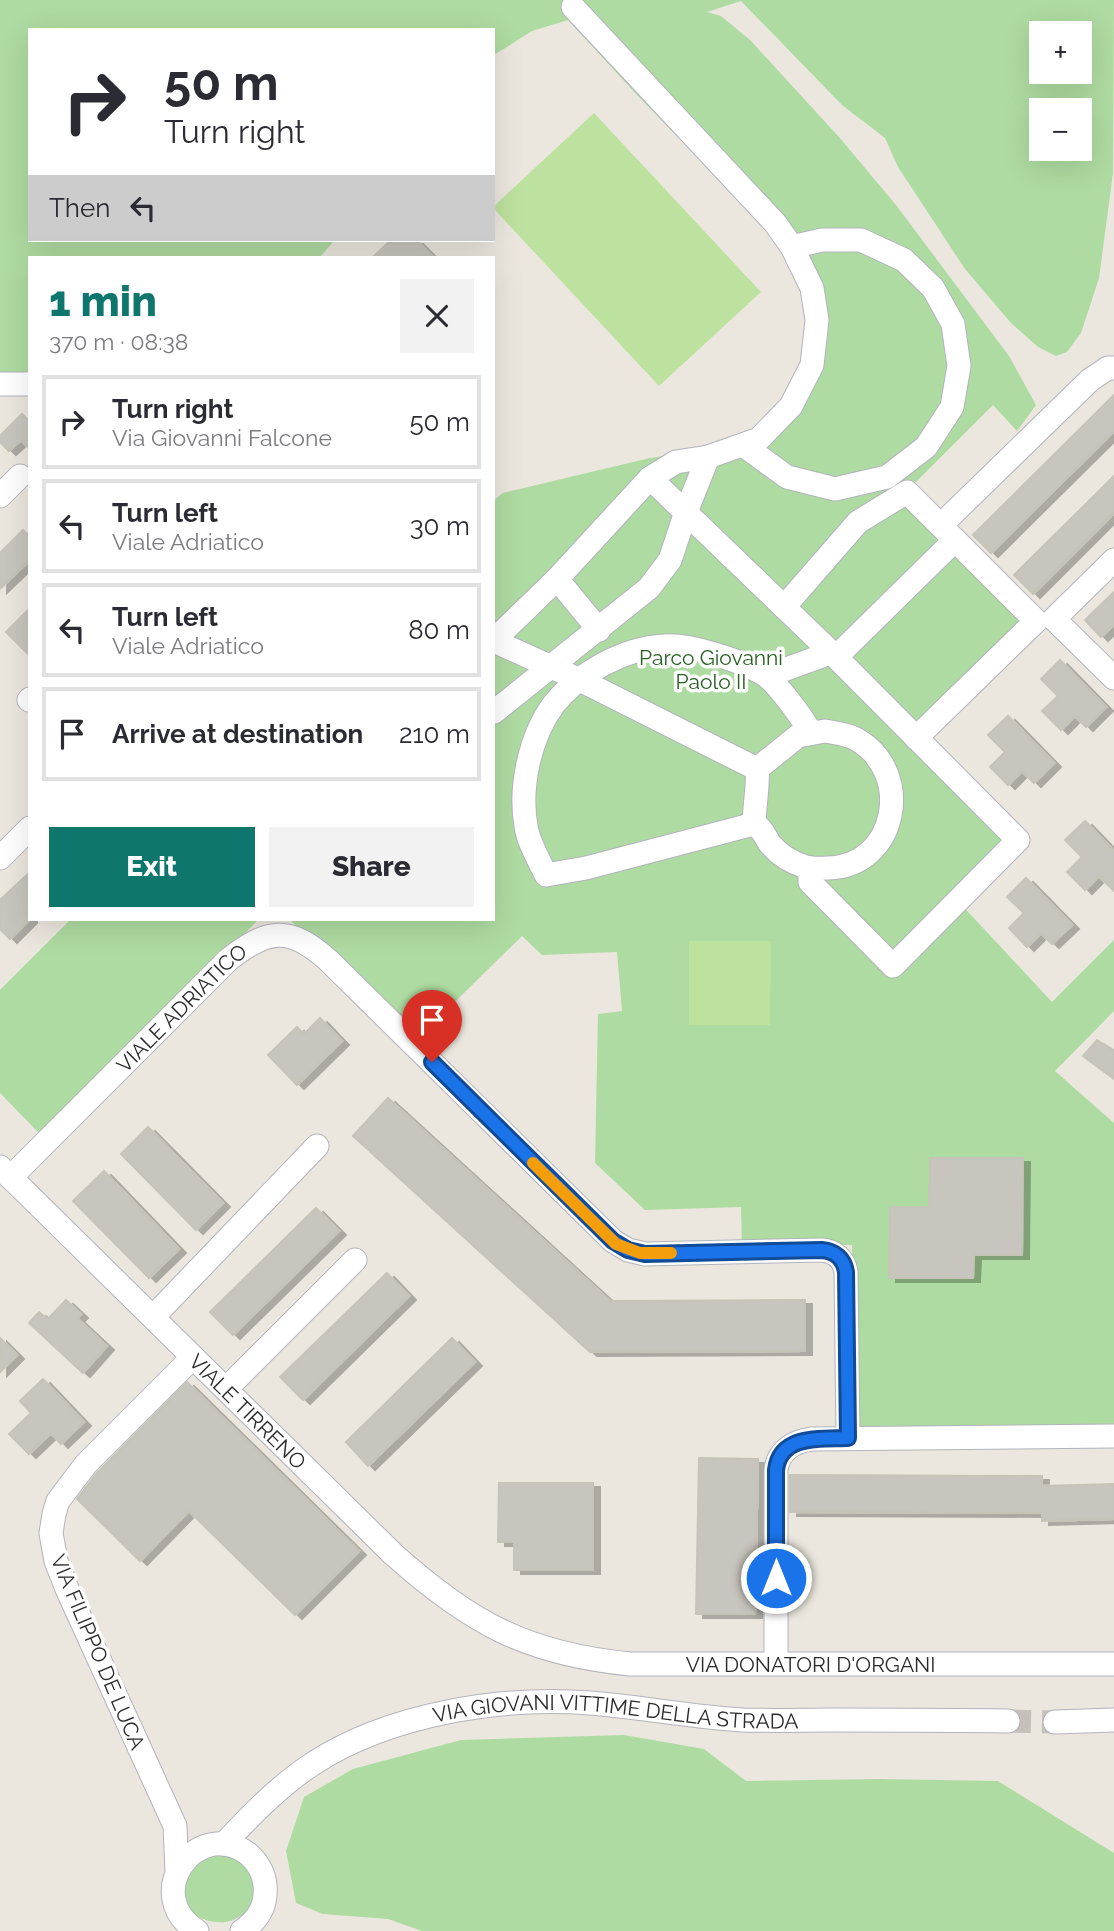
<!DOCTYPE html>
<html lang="en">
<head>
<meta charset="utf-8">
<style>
	:root { --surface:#fff; --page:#f2f2f3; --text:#2b2b33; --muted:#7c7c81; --line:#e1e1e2; --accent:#0f766e }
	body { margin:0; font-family:Raleway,sans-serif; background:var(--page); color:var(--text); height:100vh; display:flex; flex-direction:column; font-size:26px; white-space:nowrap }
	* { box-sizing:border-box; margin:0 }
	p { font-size:23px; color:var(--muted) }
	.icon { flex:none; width:38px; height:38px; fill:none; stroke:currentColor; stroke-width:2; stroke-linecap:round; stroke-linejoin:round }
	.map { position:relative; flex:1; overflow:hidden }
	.drawer { position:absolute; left:28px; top:256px; width:467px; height:665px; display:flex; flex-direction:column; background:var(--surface); border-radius:0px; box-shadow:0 7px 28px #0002 }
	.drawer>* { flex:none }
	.banner { position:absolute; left:28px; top:28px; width:467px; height:214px; border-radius:0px; box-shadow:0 7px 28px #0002; background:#fff; color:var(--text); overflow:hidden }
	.controls { position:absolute; left:1029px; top:21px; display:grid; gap:14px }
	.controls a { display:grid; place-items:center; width:63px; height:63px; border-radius:0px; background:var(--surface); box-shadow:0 7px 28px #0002; font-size:35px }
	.pin { position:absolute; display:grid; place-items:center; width:60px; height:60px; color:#fff; margin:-72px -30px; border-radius:50% 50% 50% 0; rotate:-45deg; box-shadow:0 0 7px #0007 }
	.pin .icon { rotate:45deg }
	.me { position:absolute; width:77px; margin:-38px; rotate:0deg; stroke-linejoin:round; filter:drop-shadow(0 0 5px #0008) }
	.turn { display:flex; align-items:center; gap:24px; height:147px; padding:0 21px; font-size:32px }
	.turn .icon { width:91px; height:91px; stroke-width:2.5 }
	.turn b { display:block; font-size:49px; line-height:60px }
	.then { display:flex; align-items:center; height:66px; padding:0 21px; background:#0003; gap:14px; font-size:26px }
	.round { display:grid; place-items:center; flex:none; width:74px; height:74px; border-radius:0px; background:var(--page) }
	.summary { display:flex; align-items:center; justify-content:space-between; height:119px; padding:0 21px }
	h1 { font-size:42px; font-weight:800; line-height:52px; color:var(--accent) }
	.button { display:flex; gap:14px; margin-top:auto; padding:14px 21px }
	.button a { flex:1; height:80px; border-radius:0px; background:var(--accent); color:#fff; font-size:28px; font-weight:800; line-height:80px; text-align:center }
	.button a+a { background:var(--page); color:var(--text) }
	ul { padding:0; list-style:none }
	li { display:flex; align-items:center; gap:21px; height:94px; margin:0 14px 10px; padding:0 7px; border:4px solid var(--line); border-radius:0px }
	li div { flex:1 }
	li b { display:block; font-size:26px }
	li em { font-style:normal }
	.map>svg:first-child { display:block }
	.green { fill:#aedba1; fill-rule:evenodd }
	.pitch { fill:#bde19e }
	.building { fill:#c7c5bd; stroke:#c6c3b8; stroke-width:2; filter:url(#shadow) }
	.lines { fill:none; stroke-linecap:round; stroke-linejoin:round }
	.minor-tunnel { stroke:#c5c1ba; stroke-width:23; stroke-dasharray:23 11; stroke-linecap:butt }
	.minor-casing { stroke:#b2b3bd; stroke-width:25 }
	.minor { stroke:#fff; stroke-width:23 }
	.route-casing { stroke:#114b97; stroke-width:18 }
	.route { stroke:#1a73e8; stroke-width:12 }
	.slow { stroke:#f59e0b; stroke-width:12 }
	.labels { text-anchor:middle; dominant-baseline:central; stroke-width:7; stroke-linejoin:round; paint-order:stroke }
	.park-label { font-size:21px; fill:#286022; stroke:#fff }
	.street-label { font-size:21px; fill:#2b2b2b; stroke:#fff }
</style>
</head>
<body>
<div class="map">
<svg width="1114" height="1931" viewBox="0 0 1114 1931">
	<defs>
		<filter id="shadow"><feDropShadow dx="7" dy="4" stdDeviation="0" flood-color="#0004"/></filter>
	</defs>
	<rect width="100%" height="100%" fill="#ebe7de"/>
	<g class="green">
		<path d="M0 0H1114L1113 173 1099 278 1081 333 1067 352 1056 356 1038 347 1011 323 965 269 898 167 885 138 842 105 741 1 707 12 721 16 750 40 839 137 896 205 1009 356 1036 405 1017 431 993 405 907 491 1036 621 916 738 1018 840 957 900 1052 1002 1114 940V1011L1055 1071 1114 1123V1426L857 1427 852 1245 742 1246 741 1207 645 1210 595 1163 598 1014 622 1011 617 952 542 955 522 936 417 1039 289 919H494V500L503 493 650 458 692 452 757 429 783 403 802 366 810 326 797 272 772 234 637 95 568 20 532 31 494 55V30H30V240H335L320 257H30V379H0ZM1041 33H1080V72H1041ZM1041 110H1080V149H1041Z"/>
		<polygon points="71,919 259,919 43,1137 0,1093 0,990"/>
		<polygon points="624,1735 704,1749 746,1781 880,1779 998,1781 1114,1853 1114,1931 422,1931 388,1919 323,1914 296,1903 286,1851 304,1797 353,1769 461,1740"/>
		<path d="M221 1851C236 1858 257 1866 255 1887 252 1923 219 1931 192 1913 189 1911 186 1909 184 1905 183 1901 183 1894 183 1889 182 1882 182 1874 187 1869 194 1861 211 1856 221 1851Z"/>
	</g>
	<g class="pitch">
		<polygon points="594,113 761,292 659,386 494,209 494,206"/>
		<polygon points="689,941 771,941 770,1025 689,1025"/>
	</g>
	<g class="building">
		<polygon points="391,240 416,240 433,257 373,257"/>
		<polygon points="1114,395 1114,431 991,553 973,535"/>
		<polygon points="22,414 30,422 30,449 21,440 9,451 0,442 0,436"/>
		<polygon points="1114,476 1114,513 1033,594 1014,575"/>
		<polygon points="23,530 30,537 30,560 0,589 0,553"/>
		<polygon points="1114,592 1114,625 1101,637 1085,620"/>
		<polygon points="30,608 30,656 6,632"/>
		<polygon points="1060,660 1106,707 1086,727 1075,716 1061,730 1042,711 1058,696 1041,679"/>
		<polygon points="1008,716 1054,763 1034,783 1022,771 1008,785 990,767 1005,752 988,735"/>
		<polygon points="1085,821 1114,851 1114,891 1099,876 1085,890 1067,872 1082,857 1065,840"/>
		<polygon points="30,872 30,919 10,939 0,929 0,900"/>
		<polygon points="1026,878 1072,925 1052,944 1041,933 1027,947 1009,928 1024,913 1007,897"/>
		<polygon points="320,1018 342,1041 297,1085 268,1055 297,1027 304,1034"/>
		<polygon points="1097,1040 1114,1051 1114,1079 1083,1056"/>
		<polygon points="388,1098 610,1301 805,1300 805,1351 590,1352 353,1136"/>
		<polygon points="148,1127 223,1203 196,1230 121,1154"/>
		<polygon points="930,1158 1023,1158 1022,1255 974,1255 973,1278 889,1278 890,1207 929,1207"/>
		<polygon points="104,1171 179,1249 149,1278 73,1201"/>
		<polygon points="316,1208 339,1231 233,1335 210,1312"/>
		<polygon points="387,1273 409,1296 303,1400 280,1377"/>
		<polygon points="66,1300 81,1314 77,1318 107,1346 83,1373 29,1323 39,1312 48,1319"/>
		<polygon points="0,1338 17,1355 0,1372"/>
		<polygon points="452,1338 475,1362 368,1466 346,1442"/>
		<polygon points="43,1379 84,1422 61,1444 51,1433 29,1454 9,1434 31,1413 20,1401"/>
		<polygon points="187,1382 359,1551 295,1615 189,1511 140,1561 77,1499 97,1473"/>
		<polygon points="699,1458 758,1459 755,1614 696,1614"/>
		<polygon points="790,1475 1042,1476 1042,1486 1114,1484 1114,1519 1042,1521 1042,1513 790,1512"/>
		<polygon points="499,1483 593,1483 593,1570 514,1570 514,1542 498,1542"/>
	</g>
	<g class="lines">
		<polyline class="minor-tunnel" points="1008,1721 1055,1722"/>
		<defs>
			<g id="minor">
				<polyline points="0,384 30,384"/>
				<polyline points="743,445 787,477 835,489 887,477 926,447 952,407 959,366 953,324 933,288 904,260 861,240 822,240 792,247"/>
				<polyline points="650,478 836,657 1018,840 893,966 810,882 810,868"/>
				<polyline points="0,496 20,476"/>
				<polyline points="941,525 1090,380 1108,368 1114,368"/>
				<polyline points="1114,560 1054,619 1114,678"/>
				<polyline points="557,579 599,630"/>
				<polyline points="784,607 858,522 907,492 1036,621 916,738"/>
				<polyline points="494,640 557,579 650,478 676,462 708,457 759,439 791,406 812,365 817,320 812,288 792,247 775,223 573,7"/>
				<polyline points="494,641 580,680 757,769"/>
				<polyline points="836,657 955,540"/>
				<polyline points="767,676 830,653"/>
				<polyline points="29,700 30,699"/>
				<polyline points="494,712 649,588 670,560 686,512 708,457"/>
				<path d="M825 731C835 733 847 734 856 739 915 772 897 867 828 868 821 868 813 869 806 867 793 863 779 855 770 844 765 836 762 828 754 824 754 809 759 781 757 769L798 736Z"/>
				<path d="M754 824 586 868 546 875C539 860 528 842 526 826 519 787 530 736 554 704 579 673 624 648 664 646 691 644 742 661 765 675 777 683 804 720 811 733"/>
				<polyline points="0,858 30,828"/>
				<path id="s1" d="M0 1167 393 1554C470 1623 527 1654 630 1664H1114"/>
				<path id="s2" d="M11 1177 228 960C268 928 290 926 328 960L613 1241 628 1250 645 1254 822 1250C835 1251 844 1259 846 1272L848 1438"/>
				<polyline points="153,1317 317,1146"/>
				<polyline points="226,1389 355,1260"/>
				<path d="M776 1663V1470C778 1451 794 1441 812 1439L1114 1436"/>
				<polyline points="1055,1722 1114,1720"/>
				<path id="s3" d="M224 1844C251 1815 280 1785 314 1763 390 1714 501 1696 590 1703 641 1707 692 1717 743 1720 773 1721 803 1720 833 1720 891 1720 949 1720 1008 1721"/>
				<polyline points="177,1872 175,1826 67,1589 56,1561 51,1533 54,1514 58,1501 86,1464 193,1357"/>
				<path d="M197 1931C141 1896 195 1817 247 1853 257 1861 264 1873 265 1885 267 1906 258 1920 242 1931"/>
			</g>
		</defs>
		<use href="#minor" class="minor-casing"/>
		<use href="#minor" class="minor"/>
	</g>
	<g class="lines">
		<defs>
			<path id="route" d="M432 1062 613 1241 628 1250 645 1254 822 1250C835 1251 844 1259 846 1272L848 1438C821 1439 780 1434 776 1470V1578"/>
		</defs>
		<use href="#route" class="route-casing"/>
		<use href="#route" class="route"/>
		<polyline class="slow" points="533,1163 616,1244 640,1253 671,1253"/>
	</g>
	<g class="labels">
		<g class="park-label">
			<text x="711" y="657">Parco Giovanni<tspan x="711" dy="24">Paolo II</tspan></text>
		</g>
		<g class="street-label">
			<text stroke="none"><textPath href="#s2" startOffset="240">VIALE ADRIATICO</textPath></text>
			<text stroke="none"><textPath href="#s1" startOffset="348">VIALE TIRRENO</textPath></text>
			<text transform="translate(98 1652) rotate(67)">VIA FILIPPO DE LUCA</text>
			<text stroke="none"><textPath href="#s1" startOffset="999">VIA DONATORI D'ORGANI</textPath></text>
			<text stroke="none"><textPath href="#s3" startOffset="434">VIA GIOVANI VITTIME DELLA STRADA</textPath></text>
		</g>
	</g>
</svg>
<div class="controls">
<a>+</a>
<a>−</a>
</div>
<div class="pin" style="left:432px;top:1062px;background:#d93025"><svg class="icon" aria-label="arrive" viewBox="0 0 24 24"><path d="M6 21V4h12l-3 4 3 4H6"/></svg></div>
<svg class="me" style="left:776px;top:1578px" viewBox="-20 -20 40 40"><circle r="17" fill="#1a73e8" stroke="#fff" stroke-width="3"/><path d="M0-11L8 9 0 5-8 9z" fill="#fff"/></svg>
<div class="banner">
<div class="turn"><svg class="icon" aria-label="right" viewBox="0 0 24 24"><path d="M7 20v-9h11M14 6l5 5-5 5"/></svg><div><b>50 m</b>Turn right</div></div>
<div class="then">Then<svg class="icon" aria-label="left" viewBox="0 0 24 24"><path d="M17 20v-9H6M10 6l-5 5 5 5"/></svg></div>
</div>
<section class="drawer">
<div class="summary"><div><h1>1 min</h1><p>370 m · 08:38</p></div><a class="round"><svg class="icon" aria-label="close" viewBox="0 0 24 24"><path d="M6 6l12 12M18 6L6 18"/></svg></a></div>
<ul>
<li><svg class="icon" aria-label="right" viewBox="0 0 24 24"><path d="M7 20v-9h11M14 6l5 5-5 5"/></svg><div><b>Turn right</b><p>Via Giovanni Falcone</p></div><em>50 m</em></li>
<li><svg class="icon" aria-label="left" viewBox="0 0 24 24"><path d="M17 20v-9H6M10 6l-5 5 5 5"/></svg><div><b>Turn left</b><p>Viale Adriatico</p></div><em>30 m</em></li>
<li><svg class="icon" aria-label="left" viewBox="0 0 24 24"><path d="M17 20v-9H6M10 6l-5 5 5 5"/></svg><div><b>Turn left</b><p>Viale Adriatico</p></div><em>80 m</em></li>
<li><svg class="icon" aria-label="arrive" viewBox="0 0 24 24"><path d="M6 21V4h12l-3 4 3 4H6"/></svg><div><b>Arrive at destination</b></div><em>210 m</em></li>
</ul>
<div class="button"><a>Exit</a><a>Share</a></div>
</section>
</div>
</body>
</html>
